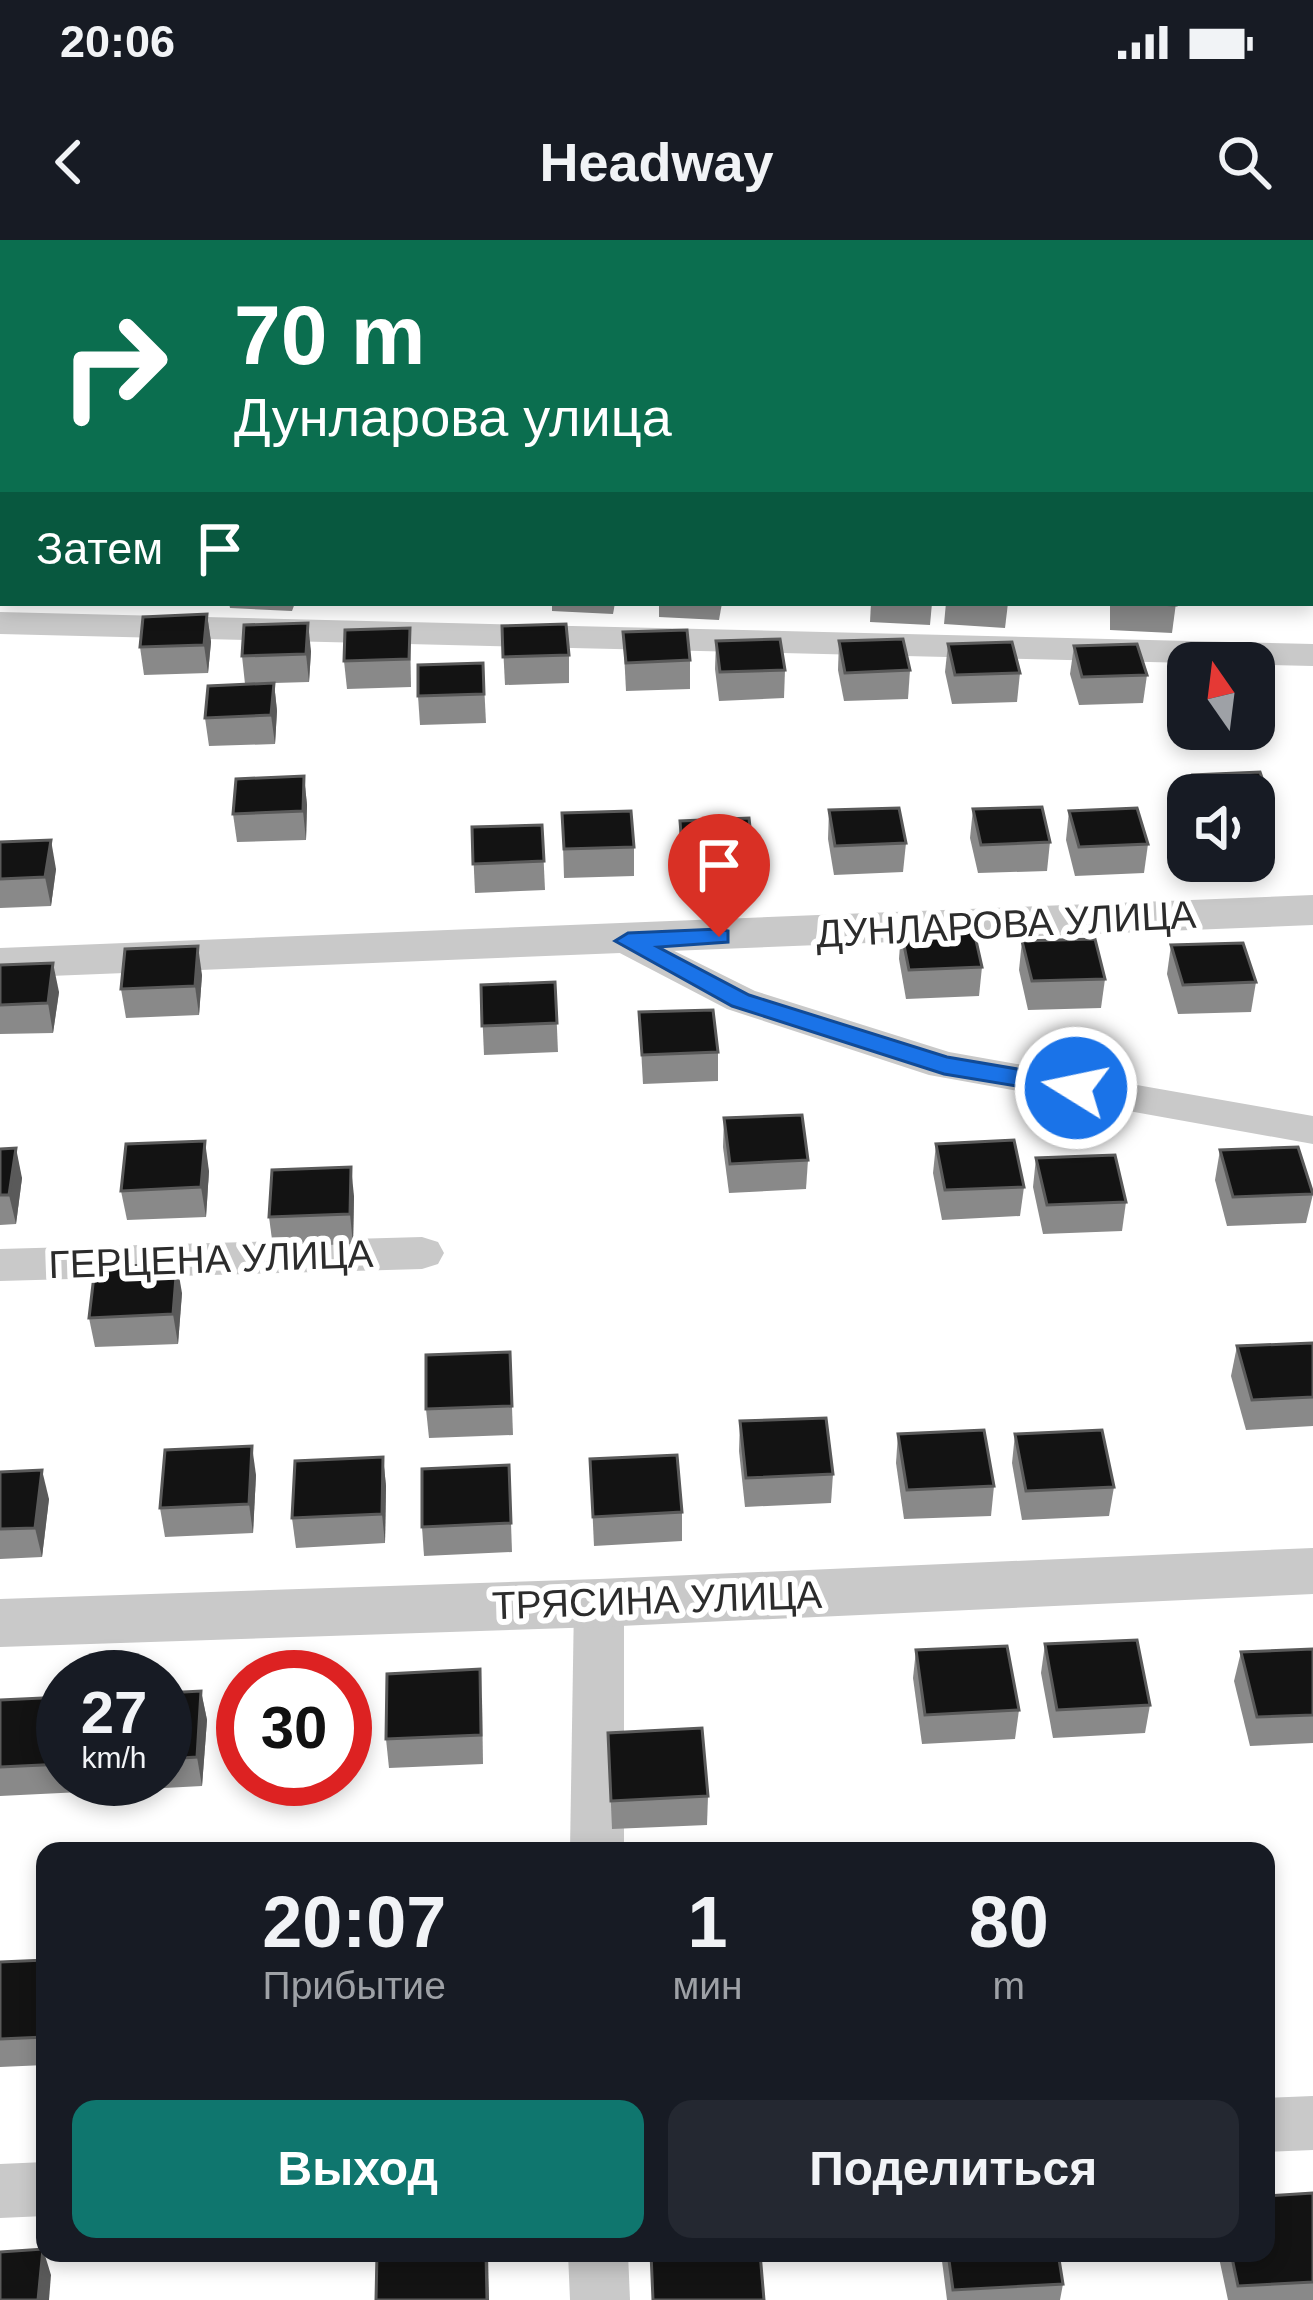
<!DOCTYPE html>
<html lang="ru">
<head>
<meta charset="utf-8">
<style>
	:root { --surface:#171b24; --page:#242831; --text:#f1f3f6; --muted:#9ea1a6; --accent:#0f766e }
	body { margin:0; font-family:Helvetica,sans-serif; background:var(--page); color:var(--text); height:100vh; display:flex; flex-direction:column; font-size:45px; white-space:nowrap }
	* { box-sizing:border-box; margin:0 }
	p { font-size:39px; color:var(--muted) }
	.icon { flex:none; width:66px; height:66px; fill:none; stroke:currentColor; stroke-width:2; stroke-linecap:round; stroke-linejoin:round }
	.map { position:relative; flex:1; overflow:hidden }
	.panel { position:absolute; left:36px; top:1602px; width:1239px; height:420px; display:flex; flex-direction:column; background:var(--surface); border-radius:24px; box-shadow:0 6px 18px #0003 }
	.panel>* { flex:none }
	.hud { position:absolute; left:0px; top:0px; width:1314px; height:366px; box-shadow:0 6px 18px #0003; background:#0b6e4f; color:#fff; overflow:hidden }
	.needle { width:78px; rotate:346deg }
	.buttons { position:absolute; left:1167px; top:402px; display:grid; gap:24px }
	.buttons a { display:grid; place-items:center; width:108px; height:108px; border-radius:24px; background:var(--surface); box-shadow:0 6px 18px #0003; font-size:60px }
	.speed { position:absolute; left:36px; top:1410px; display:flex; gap:24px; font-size:60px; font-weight:700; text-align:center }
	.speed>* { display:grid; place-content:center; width:156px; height:156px; border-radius:50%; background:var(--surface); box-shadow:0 6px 18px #0003; line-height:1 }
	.speed small { font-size:30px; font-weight:400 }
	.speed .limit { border:18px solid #d22; background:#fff; color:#111 }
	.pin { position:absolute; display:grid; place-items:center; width:102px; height:102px; color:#fff; margin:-123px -51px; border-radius:50% 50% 50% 0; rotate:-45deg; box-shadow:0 0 12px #0007 }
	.pin .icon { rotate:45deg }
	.me { position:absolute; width:132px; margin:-66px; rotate:280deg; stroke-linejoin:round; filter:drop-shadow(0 0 9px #0008) }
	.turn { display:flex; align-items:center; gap:42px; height:252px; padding:0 36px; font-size:54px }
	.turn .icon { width:156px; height:156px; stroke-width:2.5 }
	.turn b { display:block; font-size:84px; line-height:102px }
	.then { display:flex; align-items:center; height:114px; padding:0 36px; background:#0003; gap:24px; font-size:45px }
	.eta { display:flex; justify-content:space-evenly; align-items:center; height:204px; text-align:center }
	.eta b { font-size:72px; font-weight:800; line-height:84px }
	.action { display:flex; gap:24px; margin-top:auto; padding:24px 36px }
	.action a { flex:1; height:138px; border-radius:24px; background:var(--accent); color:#fff; font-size:48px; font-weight:800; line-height:138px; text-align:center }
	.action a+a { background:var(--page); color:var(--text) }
	.status { display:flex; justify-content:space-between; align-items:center; height:84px; padding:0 60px; background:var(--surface); direction:ltr }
	.status svg { height:33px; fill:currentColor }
	header { display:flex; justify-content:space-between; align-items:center; height:156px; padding:0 36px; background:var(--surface); font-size:54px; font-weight:800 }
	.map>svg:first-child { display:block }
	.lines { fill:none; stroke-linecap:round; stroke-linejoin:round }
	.minor { fill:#c9c9c9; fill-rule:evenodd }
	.tertiary { fill:#c9c9c9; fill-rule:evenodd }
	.wall { fill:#898989 }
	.shaded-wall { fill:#5a5a5a }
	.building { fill:#131313; stroke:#5a5a5a; stroke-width:3 }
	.route { fill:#1a73e8; stroke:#114b97; stroke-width:3 }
	.labels { text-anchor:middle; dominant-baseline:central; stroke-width:12; stroke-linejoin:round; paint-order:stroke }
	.street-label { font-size:39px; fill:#2c2c2c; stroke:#fff }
</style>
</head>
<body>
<div class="status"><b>20:06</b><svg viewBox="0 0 49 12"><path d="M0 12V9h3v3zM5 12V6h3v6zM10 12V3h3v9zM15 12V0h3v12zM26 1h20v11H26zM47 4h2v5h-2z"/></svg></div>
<header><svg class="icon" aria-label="back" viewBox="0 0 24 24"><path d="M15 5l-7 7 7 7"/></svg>Headway<svg class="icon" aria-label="search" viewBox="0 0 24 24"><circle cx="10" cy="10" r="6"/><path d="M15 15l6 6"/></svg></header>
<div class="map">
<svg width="1313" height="2060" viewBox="0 0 1313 2060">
	<rect width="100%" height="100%" fill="#fff"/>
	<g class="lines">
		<g class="minor">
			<rect x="0" y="156" width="3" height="20"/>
			<rect x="1311" y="169" width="2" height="20"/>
			<polygon points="0,372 1313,404 1313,426 0,394"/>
			<polygon points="628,688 755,751 949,812 1313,876 1313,904 929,835 727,769 614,710 608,701 614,692"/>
			<polygon points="422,997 438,1002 444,1013 438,1024 422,1029 0,1041 0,1009"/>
			<polygon points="599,1343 617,1349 624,1363 624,1611 570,1611 574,1363 581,1349"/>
			<polygon points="1313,1856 1313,1910 1266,1912 1266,1858"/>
			<polygon points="45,1922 45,1976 0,1978 0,1924"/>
			<polygon points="568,2013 628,2013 630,2060 570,2060"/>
		</g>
		<g class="tertiary">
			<polygon points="1313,655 1313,685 0,738 0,708"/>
			<polygon points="1313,1308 1313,1354 599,1387 0,1407 0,1359 599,1339"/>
		</g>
	</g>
	<g class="wall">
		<polygon points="1311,194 1313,194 1313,249 1311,248"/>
		<rect x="1311" y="304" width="2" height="57"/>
		<polygon points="61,363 102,363 101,365"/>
		<polygon points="130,363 183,363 181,366"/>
		<polygon points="229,363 295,363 292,371 230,368"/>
		<polygon points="552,363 615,363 613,374 552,371"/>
		<polygon points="659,363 722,363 719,380 659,377"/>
		<polygon points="871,363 932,363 930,385 870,382"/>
		<polygon points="946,363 1008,363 1005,388 944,384"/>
		<polygon points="1110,363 1176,363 1172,393 1110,390"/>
		<polygon points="207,374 211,402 208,433 144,435 140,407"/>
		<polygon points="502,386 569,415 569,443 505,445"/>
		<polygon points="410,388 411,447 347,449 344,421"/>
		<polygon points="623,392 690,420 690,449 626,451"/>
		<polygon points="716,401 785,430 784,458 719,461 715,429"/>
		<polygon points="839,401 910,430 908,459 844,461 838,430"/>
		<polygon points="948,404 1020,433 1017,462 952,464 945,432"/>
		<polygon points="1074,406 1147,435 1143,463 1079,465 1070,434"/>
		<polygon points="311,411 309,442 274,443 277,471 275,504 209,506 205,478 245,444 242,416"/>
		<polygon points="483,423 486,483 420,485 418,456"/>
		<polygon points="1260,532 1272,567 1267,596 1254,596 1254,555 1190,555 1193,535"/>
		<polygon points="304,536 307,565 306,600 237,602 233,574"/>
		<polygon points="973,569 1050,602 1047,631 978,633 970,598"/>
		<polygon points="829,570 906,603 903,632 834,635 828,599"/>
		<polygon points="1069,571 1148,604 1144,633 1075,636 1066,600"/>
		<polygon points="562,573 634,607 634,636 564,638"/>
		<polygon points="680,581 753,615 753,643 683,646 679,609"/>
		<polygon points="542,585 545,650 475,653 472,587"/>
		<polygon points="0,602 56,629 51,666 0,668"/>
		<polygon points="901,690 982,727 979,756 906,759 899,719"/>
		<polygon points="1022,701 1105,739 1101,768 1028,770 1019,730"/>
		<polygon points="1171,705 1256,742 1251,772 1178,774 1167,734"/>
		<polygon points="0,725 59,752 53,793 0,794"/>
		<polygon points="202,735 199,775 126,778 121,749"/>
		<polygon points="555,742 558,812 484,815 481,745"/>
		<polygon points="639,772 718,812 718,841 643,844"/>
		<polygon points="724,878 808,920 806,949 729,953 723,907"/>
		<polygon points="936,904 1024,947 1020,976 942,980 933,933"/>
		<polygon points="0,909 22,938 16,984 0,985"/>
		<polygon points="1220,910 1313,954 1306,983 1227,986 1215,940"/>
		<polygon points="1036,918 1126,962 1122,991 1043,994 1033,947"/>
		<polygon points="209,931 206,977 127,980 121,951"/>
		<polygon points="354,956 353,1004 273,1007 269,977"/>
		<polygon points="182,1053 178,1104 95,1107 89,1078"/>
		<polygon points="1313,1103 1313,1186 1246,1190 1231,1136 1237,1106"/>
		<polygon points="510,1112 513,1195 429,1198 426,1169"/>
		<polygon points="740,1181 833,1234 831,1263 745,1267 739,1211"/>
		<polygon points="898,1194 994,1246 991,1276 904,1279 896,1223"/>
		<polygon points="1015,1194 1114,1247 1109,1276 1022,1280 1012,1223"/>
		<polygon points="383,1217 386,1246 385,1303 296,1308 292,1278"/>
		<polygon points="590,1219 682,1272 682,1301 594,1306"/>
		<polygon points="509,1225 512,1312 424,1316 422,1287"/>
		<polygon points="0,1232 49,1259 42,1317 0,1319"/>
		<polygon points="256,1235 253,1293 165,1297 160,1268"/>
		<polygon points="1045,1404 1150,1465 1145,1493 1053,1498 1041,1433"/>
		<polygon points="1313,1409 1313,1503 1250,1506 1234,1441 1241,1412"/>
		<polygon points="916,1410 1019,1470 1015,1499 922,1504 913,1438"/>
		<polygon points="201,1451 207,1480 202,1546 107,1551 104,1539 165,1539 165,1453"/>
		<polygon points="63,1457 63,1539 83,1539 81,1552 0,1556 0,1460"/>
		<polygon points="482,1458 483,1524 389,1528 386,1499"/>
		<polygon points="608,1493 708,1556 707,1585 612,1589"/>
		<polygon points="45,1720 45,1825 0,1827 0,1722"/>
		<polygon points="1313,1953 1313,2060 1228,2060 1218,2013 1266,2013"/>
		<polygon points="941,2013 1058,2013 1063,2044 1060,2060 947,2060"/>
	</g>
	<g class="shaded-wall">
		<polygon points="3,102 3,119 0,122 0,106"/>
		<polygon points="207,374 211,402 208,433 204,405"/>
		<polygon points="308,383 311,411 309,442 306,414"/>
		<polygon points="274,443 277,471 275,504 271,475"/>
		<polygon points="304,536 307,565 306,600 303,571"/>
		<polygon points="51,600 56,629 51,666 45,637"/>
		<polygon points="198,706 202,735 199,775 195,746"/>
		<polygon points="53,723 59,752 53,793 48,763"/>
		<polygon points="205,901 209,931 206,977 201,947"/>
		<polygon points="16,908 22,938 16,984 9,955"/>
		<polygon points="351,927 354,956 353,1004 350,974"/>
		<polygon points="177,1024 182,1053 178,1104 173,1074"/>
		<polygon points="252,1206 256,1235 253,1293 249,1264"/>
		<polygon points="383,1217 386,1246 385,1303 382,1274"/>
		<polygon points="42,1230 49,1259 42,1317 35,1288"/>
		<polygon points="201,1451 207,1480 202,1546 197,1517"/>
		<polygon points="43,2009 51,2035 49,2060 38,2060"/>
		<polygon points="486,2013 488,2013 489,2060 487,2060"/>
	</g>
	<g class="building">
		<polygon points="1091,0 1143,0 1143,3 1091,1"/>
		<rect x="1311" y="115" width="2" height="24"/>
		<rect x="1311" y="194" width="2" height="27"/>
		<rect x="1311" y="304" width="2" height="29"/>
		<polygon points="1134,363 1176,363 1176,365"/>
		<polygon points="207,374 204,405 140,407 143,377"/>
		<polygon points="308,383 306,414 242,416 244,385"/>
		<polygon points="566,384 569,415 503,417 502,386"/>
		<polygon points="410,388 409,419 344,421 345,390"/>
		<polygon points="687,390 690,420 626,423 623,392"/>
		<polygon points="780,399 785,430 720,432 716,401"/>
		<polygon points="903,399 910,430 845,433 839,401"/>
		<polygon points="1012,402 1020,433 955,435 948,404"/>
		<polygon points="1137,404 1147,435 1082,437 1074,406"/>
		<polygon points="483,423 484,454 418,456 418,425"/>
		<polygon points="274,443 271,475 205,478 208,446"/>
		<polygon points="1260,532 1272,567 1254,568 1254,555 1199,555 1193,535"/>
		<polygon points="304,536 303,571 233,574 236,539"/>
		<polygon points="1042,567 1050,602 981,605 973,569"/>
		<polygon points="899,568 906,603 835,606 829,570"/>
		<polygon points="1137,568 1148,604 1079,607 1069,571"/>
		<polygon points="631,571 634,607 564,609 562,573"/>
		<polygon points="749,578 753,615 683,617 680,581"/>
		<polygon points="542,585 544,621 473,624 472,587"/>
		<polygon points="51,600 45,637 0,639 0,602"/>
		<polygon points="973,687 982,727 909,730 901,690"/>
		<polygon points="1095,699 1105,739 1032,741 1022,701"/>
		<polygon points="1243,703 1256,742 1183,745 1171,705"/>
		<polygon points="198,706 195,746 121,749 125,709"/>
		<polygon points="53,723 48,763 0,765 0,725"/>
		<polygon points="555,742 557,783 482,786 481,745"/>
		<polygon points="713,770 718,812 642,815 639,772"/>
		<polygon points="802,875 808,920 730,924 724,878"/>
		<polygon points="1014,900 1024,947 945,950 936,904"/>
		<polygon points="205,901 201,947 121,951 126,904"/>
		<polygon points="1298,907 1313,954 1233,957 1220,910"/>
		<polygon points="16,908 9,955 0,955 0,909"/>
		<polygon points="1115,915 1126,962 1047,965 1036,918"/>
		<polygon points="351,927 350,974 269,977 272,930"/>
		<polygon points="177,1024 173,1074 89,1078 95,1027"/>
		<polygon points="1313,1103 1313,1157 1252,1160 1237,1106"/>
		<polygon points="510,1112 512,1166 426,1169 426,1115"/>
		<polygon points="826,1178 833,1234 746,1238 740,1181"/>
		<polygon points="984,1190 994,1246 907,1250 898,1194"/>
		<polygon points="1102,1190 1114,1247 1026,1251 1015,1194"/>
		<polygon points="252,1206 249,1264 160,1268 165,1210"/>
		<polygon points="677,1215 682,1272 593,1277 590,1219"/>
		<polygon points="383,1217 382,1274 292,1278 295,1221"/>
		<polygon points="509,1225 511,1283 422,1287 422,1229"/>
		<polygon points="42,1230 35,1288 0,1289 0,1232"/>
		<polygon points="1137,1400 1150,1465 1057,1470 1045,1404"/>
		<polygon points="1007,1406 1019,1470 925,1475 916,1410"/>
		<polygon points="1313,1409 1313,1475 1257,1477 1241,1412"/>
		<polygon points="480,1429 481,1495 386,1499 387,1434"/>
		<polygon points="201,1451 197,1517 165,1519 165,1453"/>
		<polygon points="63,1457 63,1524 0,1527 0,1460"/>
		<polygon points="702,1488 708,1556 611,1561 608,1493"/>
		<polygon points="45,1720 45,1797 0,1799 0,1722"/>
		<polygon points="1313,1953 1313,2042 1238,2046 1231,2013 1266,2013 1266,1956"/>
		<polygon points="43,2009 38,2060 0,2060 0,2012"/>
		<polygon points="377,2013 486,2013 487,2060 376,2060"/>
		<polygon points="651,2013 760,2013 764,2060 653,2060"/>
		<polygon points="948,2013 1058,2013 1063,2044 953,2050"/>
	</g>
	<polygon class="route" points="719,689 728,691 728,702 658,707 749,755 947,817 1076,839 1089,848 1076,856 944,834 732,766 615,701 628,693"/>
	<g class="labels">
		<g class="street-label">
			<text transform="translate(1006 684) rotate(-3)">ДУНЛАРОВА УЛИЦА</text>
			<text transform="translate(211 1019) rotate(-2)">ГЕРЦЕНА УЛИЦА</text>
			<text transform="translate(657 1360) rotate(-2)">ТРЯСИНА УЛИЦА</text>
		</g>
	</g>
</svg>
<div class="buttons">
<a><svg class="needle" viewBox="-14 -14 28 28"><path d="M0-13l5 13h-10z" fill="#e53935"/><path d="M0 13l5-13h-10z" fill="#9ea1a6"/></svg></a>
<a><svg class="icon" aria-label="sound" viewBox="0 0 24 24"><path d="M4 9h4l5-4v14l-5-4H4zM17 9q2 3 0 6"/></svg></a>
</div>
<div class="speed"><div>27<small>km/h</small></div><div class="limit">30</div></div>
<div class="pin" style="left:719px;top:697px;background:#d93025"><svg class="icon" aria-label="arrive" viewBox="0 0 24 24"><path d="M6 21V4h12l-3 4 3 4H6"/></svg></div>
<svg class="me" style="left:1076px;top:848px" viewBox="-20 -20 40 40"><circle r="17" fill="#1a73e8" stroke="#fff" stroke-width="3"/><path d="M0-11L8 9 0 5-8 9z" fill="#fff"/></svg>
<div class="hud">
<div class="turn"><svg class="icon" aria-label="right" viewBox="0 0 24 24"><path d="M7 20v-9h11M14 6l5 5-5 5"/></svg><div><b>70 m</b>Дунларова улица</div></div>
<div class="then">Затем<svg class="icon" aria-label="arrive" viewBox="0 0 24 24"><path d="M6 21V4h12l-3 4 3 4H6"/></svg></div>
</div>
<section class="panel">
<div class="eta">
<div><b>20:07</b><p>Прибытие</p></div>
<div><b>1</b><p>мин</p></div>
<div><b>80</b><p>m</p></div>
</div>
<div class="action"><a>Выход</a><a>Поделиться</a></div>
</section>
</div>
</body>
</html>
